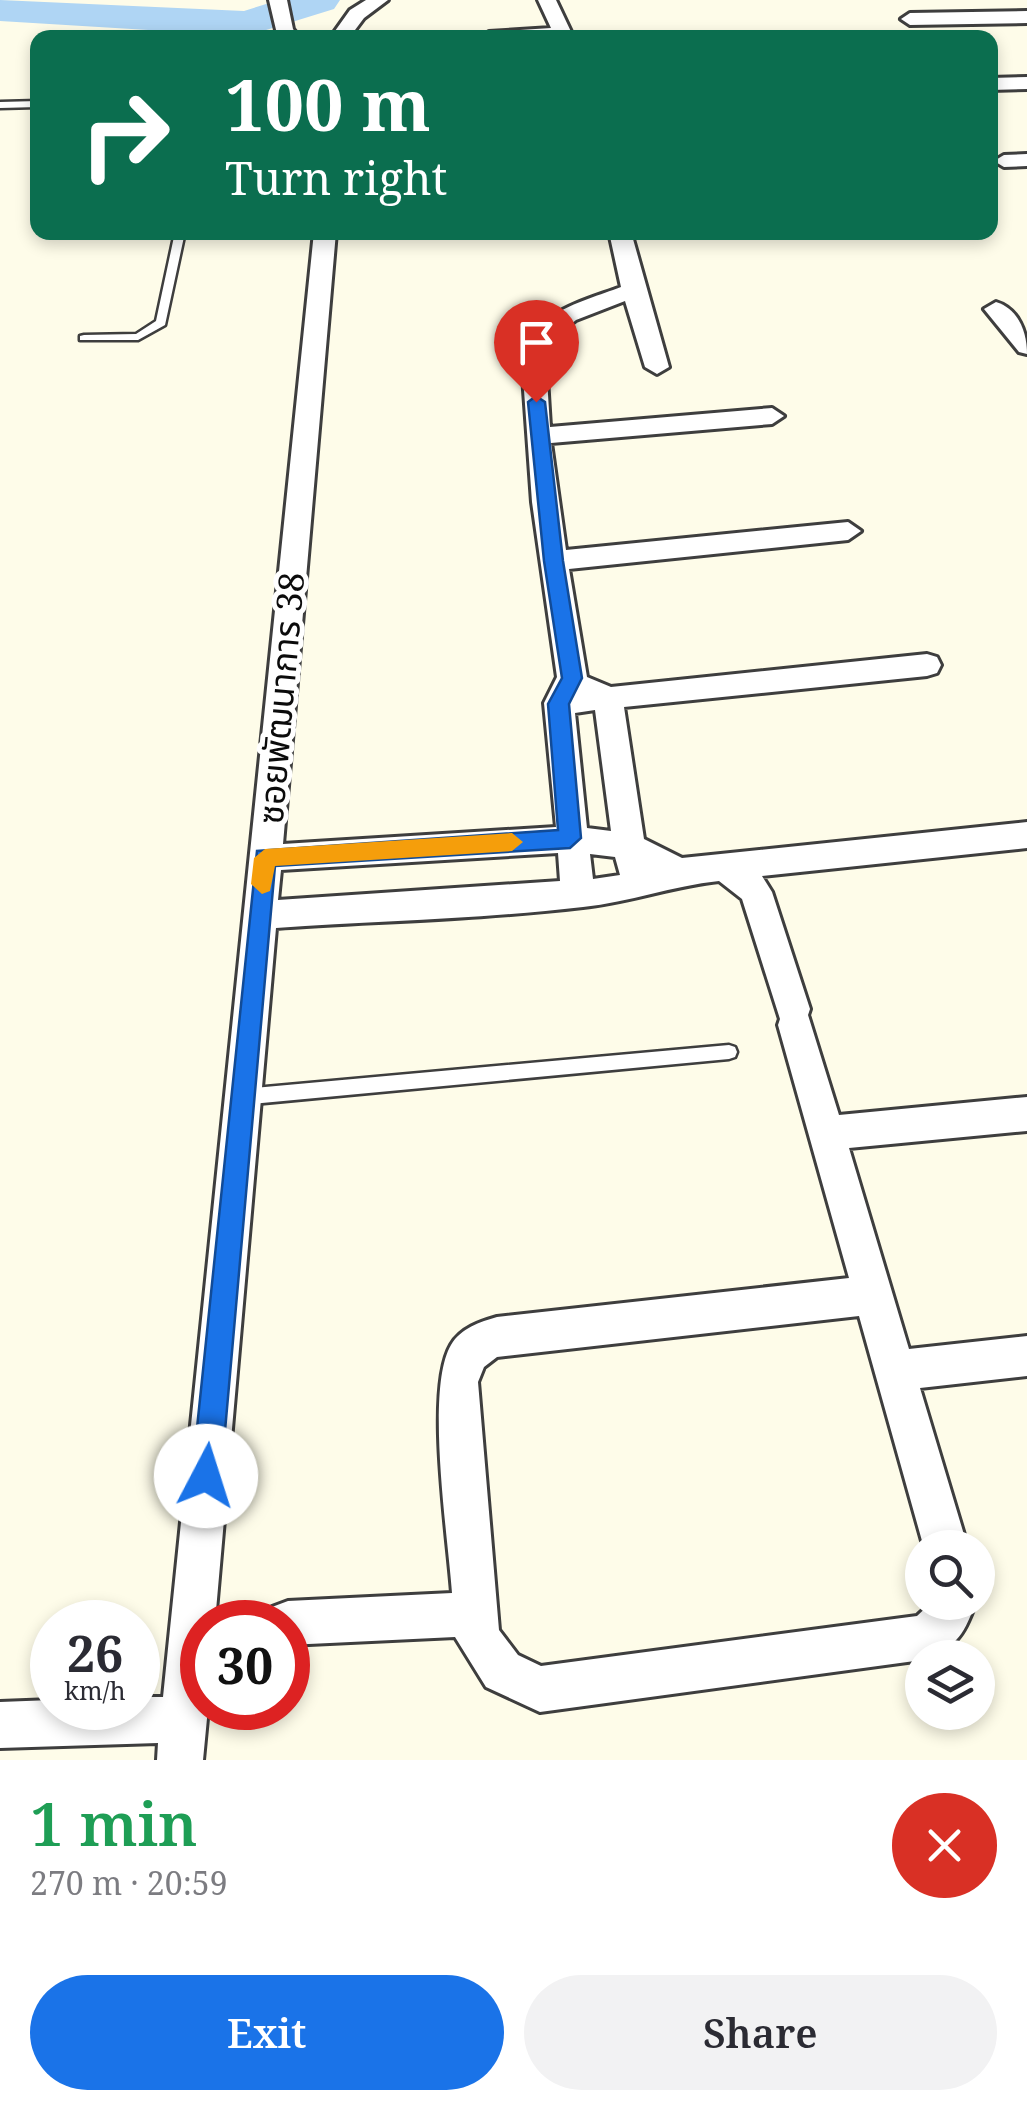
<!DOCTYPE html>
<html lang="en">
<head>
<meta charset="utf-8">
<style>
	:root { --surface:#fff; --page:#f2f2f3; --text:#2b2b33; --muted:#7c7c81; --accent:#1a73e8 }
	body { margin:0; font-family:"Noto Serif","Noto Sans Thai",serif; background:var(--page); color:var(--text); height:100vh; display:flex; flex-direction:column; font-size:38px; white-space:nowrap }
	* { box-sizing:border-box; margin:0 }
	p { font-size:32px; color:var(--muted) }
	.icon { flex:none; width:55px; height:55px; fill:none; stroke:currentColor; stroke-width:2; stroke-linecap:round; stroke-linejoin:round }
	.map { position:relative; height:1760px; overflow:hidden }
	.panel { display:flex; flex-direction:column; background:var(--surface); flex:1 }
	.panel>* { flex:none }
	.top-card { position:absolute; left:30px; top:30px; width:968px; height:210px; border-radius:20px; box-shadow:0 5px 15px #0003; background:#0b6e4f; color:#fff; overflow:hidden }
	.buttons { position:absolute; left:905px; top:1530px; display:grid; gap:20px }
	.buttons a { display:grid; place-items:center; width:90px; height:90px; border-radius:50%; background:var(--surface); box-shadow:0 5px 15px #0003; font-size:50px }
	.speed { position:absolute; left:30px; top:1600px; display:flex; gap:20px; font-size:50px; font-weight:700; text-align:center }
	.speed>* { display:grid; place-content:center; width:130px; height:130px; border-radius:50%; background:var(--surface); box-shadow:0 5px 15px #0003; line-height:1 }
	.speed small { font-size:25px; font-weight:400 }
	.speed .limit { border:15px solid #d22; background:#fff; color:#111 }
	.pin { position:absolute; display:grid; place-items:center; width:85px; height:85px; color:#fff; margin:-102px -42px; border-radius:50% 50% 50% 0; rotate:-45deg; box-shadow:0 0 10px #0007 }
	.pin .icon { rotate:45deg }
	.me { position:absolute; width:110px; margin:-55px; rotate:5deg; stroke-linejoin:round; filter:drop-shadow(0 0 8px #0008) }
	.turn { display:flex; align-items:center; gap:35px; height:210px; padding:0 30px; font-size:45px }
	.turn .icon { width:130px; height:130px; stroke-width:2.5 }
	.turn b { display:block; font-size:70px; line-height:85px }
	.round { display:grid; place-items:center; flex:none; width:105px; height:105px; border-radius:52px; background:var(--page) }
	.summary { display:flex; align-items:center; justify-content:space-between; height:170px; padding:0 30px }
	h1 { font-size:60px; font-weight:600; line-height:75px; color:#1e9e55 }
	.cta { display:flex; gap:20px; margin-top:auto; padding:20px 30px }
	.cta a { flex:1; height:115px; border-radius:60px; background:var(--accent); color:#fff; font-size:40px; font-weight:600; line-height:115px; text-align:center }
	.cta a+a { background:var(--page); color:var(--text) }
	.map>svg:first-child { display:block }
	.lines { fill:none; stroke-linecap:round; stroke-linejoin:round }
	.river { fill:#afd5f4; fill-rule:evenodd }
	.service-casing { stroke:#3e3e3e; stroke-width:5 }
	.minor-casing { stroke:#3e3e3e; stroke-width:6 }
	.service { fill:#fff; fill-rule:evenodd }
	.minor { fill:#fff; fill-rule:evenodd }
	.route { fill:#1a73e8; stroke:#114b97; stroke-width:2.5 }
	.slow { fill:#f59e0b }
	.labels { text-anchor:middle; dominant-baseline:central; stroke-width:10; stroke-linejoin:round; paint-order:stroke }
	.street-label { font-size:35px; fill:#0b0b0b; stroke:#fff }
</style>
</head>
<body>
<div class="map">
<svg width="1027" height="1760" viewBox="0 0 1027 1760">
	<rect width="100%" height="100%" fill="#fefce9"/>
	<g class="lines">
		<polygon class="river" points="0,0 244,11 279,0 340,0 334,9 247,36 0,21"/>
		<defs>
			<g id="service">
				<polygon points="38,101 38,107 0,108 0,102"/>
				<polygon points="175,232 185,232 165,325 138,340 80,340 80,336 84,335 136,334 156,321"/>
				<polygon points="729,1045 735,1047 737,1052 735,1057 729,1059 242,1105 236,1102 234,1097 236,1092 242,1089"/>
			</g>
			<g id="minor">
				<polygon points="269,0 287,0 293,29 300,38 277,34"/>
				<polygon points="366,0 388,0 364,18 349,38 330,38 350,10"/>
				<polygon points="538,0 556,0 574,38 480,38 489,32 551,28"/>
				<polygon points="1027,11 1027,23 910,25 901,19 910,13"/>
				<polygon points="1027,77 1027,89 990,90 990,78"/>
				<polygon points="1027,154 1027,166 1004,167 994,161 1004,155"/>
				<path d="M314 232H336L283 844 556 827 544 703 557 677 532 502 522 362C532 312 579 303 621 287L609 232H631L669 367 657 374 645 367 625 301 576 320 550 341 546 362 550 427 772 408 784 416 772 424 551 443 566 550 848 522 861 531 848 540 569 569 587 677 611 687 927 654 937 657 941 665 937 673 927 676 624 707 644 839 682 858 1027 822V848L762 876 772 892 810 1009 808 1015 839 1115 1027 1097V1131L849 1148 909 1349 1027 1336V1376L920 1388 968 1548H924L859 1316 497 1357 484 1367 478 1382 499 1630 518 1655 541 1666 917 1616 932 1602H976C961 1642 956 1644 922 1660L540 1712 486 1687 455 1637 288 1645V1622H266L272 1607 288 1601 452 1593C448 1536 425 1389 451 1345 461 1328 480 1322 497 1317L849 1278 778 1025 780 1019 742 899 719 881C672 886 630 902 583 907 481 919 378 921 276 928L215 1622H202V1708H208L203 1760H157L158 1743 0 1748V1702L52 1700V1708H138V1697H163ZM595 710 611 831 587 828 575 713ZM558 853 560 881 278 900 281 870ZM590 854 615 857 620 875 593 879Z"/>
				<path d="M996 302C1019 309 1027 333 1027 354L1019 352 984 309Z"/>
			</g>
		</defs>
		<use href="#service" class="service-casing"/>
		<use href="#minor" class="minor-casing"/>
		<use href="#service" class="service"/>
		<use href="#minor" class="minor"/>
	</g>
	<polygon class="route" points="536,396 545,402 563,561 582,678 569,704 581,838 570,848 275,866 221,1476 217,1486 206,1490 196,1486 192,1476 257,851 558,830 548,704 562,678 544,561 528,402"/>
	<polygon class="slow" points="512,833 523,842 512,851 275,866 270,891 262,894 251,884 254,858 265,849"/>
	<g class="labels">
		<g class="street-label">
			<text transform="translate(280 698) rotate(-85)">ซอยพัฒนาการ 38</text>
		</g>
	</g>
</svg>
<div class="buttons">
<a><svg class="icon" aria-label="search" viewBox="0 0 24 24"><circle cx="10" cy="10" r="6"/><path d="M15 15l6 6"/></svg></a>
<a><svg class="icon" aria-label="layers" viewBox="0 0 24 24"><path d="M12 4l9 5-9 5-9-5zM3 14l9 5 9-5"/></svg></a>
</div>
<div class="speed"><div>26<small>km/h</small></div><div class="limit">30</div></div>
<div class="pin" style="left:536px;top:402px;background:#d93025"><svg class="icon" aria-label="arrive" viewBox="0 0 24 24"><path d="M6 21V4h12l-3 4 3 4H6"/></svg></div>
<svg class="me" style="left:206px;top:1476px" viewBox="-20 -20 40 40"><circle r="19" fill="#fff"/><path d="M0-13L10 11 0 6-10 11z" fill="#1a73e8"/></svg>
<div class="top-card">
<div class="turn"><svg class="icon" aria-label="right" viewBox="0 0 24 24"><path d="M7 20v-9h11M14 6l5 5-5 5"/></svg><div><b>100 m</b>Turn right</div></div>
</div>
</div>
<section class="panel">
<div class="summary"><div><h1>1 min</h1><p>270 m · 20:59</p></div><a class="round" style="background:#d93025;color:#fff"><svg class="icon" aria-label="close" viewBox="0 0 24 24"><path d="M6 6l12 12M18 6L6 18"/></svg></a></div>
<div class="cta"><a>Exit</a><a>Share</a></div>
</section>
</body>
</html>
